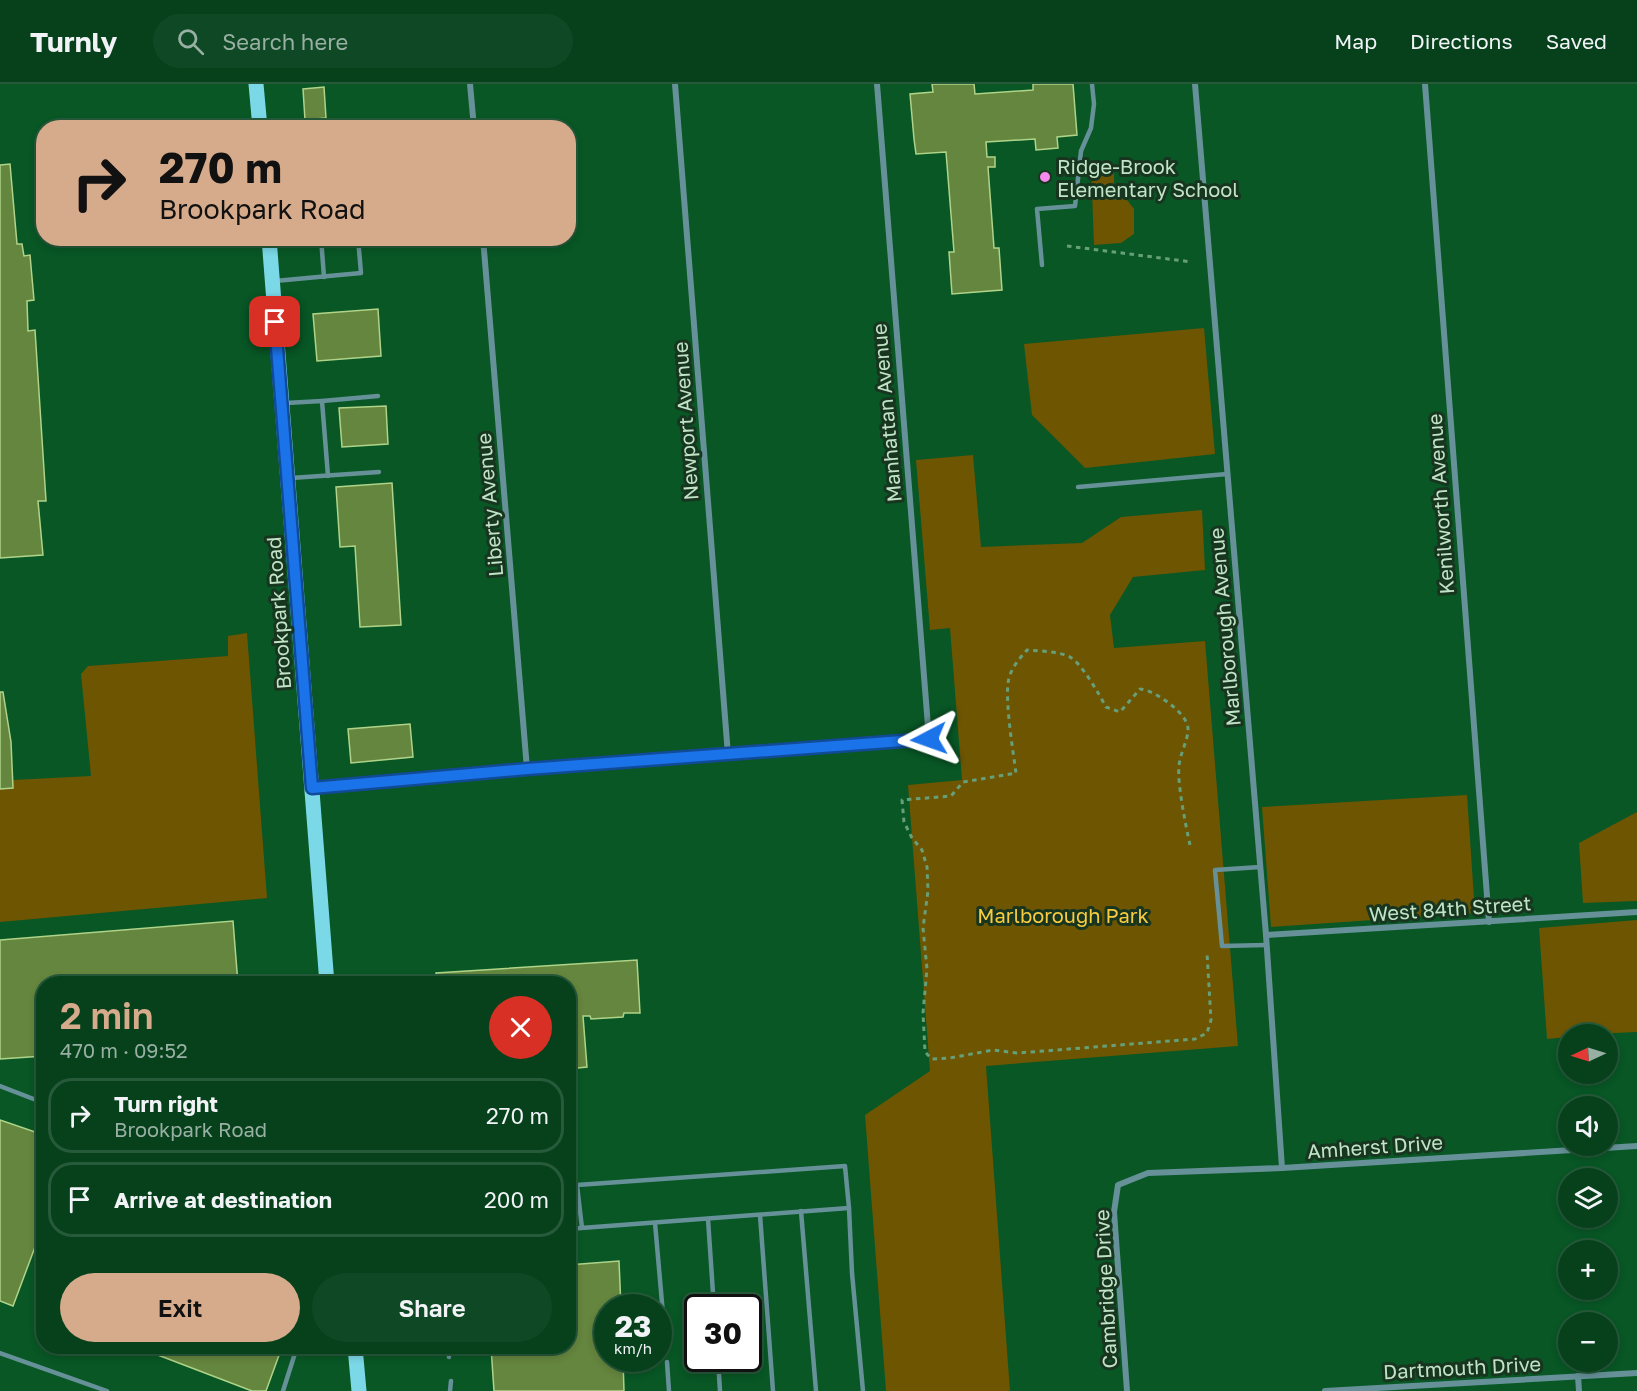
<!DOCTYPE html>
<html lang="en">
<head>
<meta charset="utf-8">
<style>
	:root { --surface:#06411c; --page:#0f4825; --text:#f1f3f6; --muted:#98afa3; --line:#275a3b; --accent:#d6ab8b }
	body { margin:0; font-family:"Golos Text",sans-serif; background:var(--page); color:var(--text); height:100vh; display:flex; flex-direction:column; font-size:22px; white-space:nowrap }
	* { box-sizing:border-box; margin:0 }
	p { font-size:20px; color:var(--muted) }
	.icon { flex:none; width:33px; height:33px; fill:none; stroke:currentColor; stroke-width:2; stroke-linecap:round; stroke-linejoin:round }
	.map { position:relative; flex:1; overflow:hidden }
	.panel { position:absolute; left:36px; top:892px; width:540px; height:378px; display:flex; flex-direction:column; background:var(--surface); border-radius:24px; box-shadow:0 3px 9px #0003,0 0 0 2px var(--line) }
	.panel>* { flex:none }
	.guide { position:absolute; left:36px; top:36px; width:540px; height:126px; border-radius:24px; box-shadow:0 3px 9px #0003,0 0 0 2px var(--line); background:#d6ab8b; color:#111; overflow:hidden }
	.needle { width:39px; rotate:266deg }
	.tools { position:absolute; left:1558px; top:940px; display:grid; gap:12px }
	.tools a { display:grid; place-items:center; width:60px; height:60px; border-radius:50%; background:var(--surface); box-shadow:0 3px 9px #0003,0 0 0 2px var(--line); font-size:30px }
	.speed { position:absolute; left:594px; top:1210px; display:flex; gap:12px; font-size:30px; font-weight:700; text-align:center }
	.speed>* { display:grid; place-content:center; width:78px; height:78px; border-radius:50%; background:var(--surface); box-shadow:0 3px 9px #0003,0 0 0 2px var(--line); line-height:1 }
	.speed small { font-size:15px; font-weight:400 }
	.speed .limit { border:3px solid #111; border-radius:9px; background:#fff; color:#111 }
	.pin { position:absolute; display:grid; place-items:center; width:51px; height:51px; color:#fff; margin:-26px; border-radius:12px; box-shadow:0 3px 9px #0006 }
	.me { position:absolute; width:66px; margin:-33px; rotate:266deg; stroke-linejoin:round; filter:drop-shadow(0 0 4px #0008) }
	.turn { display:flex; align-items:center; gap:21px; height:126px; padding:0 24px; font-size:27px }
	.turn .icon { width:78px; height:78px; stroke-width:2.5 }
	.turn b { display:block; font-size:42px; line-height:51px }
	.round { display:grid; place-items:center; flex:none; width:63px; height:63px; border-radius:32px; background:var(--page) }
	.headline { display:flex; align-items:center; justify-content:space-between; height:102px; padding:0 24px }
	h1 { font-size:36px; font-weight:600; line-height:45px; color:var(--accent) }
	.button { display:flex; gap:12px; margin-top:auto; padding:12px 24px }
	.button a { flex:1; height:69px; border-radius:36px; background:var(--accent); color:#111; font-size:24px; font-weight:600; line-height:69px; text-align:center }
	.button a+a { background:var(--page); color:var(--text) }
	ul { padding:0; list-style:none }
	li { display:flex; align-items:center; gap:18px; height:75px; margin:0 12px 9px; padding:0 12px; border:3px solid var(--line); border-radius:24px }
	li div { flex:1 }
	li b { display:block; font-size:22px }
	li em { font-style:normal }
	header { display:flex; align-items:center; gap:36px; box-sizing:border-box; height:84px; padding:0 30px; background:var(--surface); border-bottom:2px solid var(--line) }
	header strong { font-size:28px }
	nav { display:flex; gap:33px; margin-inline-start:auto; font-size:21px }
	.search { width:420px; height:54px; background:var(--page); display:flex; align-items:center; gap:15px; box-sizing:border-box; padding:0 21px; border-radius:33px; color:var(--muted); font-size:22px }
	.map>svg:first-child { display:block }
	.green { fill:#6d5502 }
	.building { fill:#65863e; stroke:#afd489; stroke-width:1.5 }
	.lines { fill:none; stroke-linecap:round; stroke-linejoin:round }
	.path { stroke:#679f78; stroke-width:3; stroke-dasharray:4.5 4.5; stroke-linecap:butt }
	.lane { stroke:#669198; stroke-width:4.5 }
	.street { stroke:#669198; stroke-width:6 }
	.primary { stroke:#7bd8e7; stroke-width:15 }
	.route-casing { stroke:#114b97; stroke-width:15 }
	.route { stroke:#1a73e8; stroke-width:10 }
	.poi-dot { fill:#f589ee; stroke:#18351f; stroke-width:2 }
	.labels { text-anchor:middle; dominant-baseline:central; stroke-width:6; stroke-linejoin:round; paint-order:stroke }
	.poi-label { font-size:20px; fill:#c1e3c6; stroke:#18351f; text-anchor:start }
	.street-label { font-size:20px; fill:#c1e3c6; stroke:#18351f }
	.park-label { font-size:20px; fill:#f9cb3f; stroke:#18351f }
</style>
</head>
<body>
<header>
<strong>Turnly</strong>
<div class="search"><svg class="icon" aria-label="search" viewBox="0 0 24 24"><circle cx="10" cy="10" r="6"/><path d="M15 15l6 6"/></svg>Search here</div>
<nav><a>Map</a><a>Directions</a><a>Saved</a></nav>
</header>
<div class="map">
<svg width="1637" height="1307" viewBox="0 0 1637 1307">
	<rect width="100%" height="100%" fill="#085725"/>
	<g class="green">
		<polygon points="1114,80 1114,99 1134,125 1134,150 1121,159 1094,161 1091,81"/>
		<polygon points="1204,244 1215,370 1085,384 1032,331 1024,260"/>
		<polygon points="973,371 981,463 1082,459 1121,433 1202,426 1205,486 1133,493 1110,531 1114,564 1205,557 1238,962 986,982 1010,1307 886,1307 865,1031 930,987 908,701 962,696 950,544 930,546 916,376"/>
		<polygon points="247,549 267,814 0,838 0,705 13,704 13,696 91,692 81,590 88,582 228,572 228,552"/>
		<polygon points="1467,711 1475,829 1271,843 1262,723"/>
		<polygon points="1637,728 1637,817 1583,819 1579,759"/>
		<polygon points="1637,836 1637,948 1569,951 1569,953 1547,955 1539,844"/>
	</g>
	<g class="building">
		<polygon points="932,0 974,0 975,10 1033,6 1033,0 1073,0 1077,51 1057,53 1058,64 1036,66 1035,55 986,58 987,73 995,73 995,83 988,83 994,164 999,164 1002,206 952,210 949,168 954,168 946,68 916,70 914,55 910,10 933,8"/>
		<polygon points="324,3 326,34 305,36 303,5"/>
		<polygon points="10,80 17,160 22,160 24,172 30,171 34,216 27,217 28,247 35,246 46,417 38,417 43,471 0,474 0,81"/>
		<polygon points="378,225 381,272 317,277 313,230"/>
		<polygon points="386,322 388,360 342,363 339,324"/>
		<polygon points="392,399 401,541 360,543 355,462 340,463 336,403"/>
		<polygon points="0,608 3,608 11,658 13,704 0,705"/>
		<polygon points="410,640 413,673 351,679 348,645"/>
		<polygon points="233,837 238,900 44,900 44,972 0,975 0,856"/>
		<polygon points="637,876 640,929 624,929 623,933 591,935 590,932 583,932 587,983 568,985 568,900 437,900 436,889"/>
		<polygon points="0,1036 44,1051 44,1139 13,1222 0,1217"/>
		<polygon points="619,1177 621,1224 608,1224 608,1275 623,1275 624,1307 494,1307 491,1263 568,1263 568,1181"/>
		<polygon points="152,1263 282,1263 266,1307 252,1307 150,1268"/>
	</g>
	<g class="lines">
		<g class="path">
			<polyline points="1067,162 1192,178"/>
			<path d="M1190 761C1186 743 1177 699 1179 682 1180 669 1188 657 1188 645 1188 629 1154 606 1140 605L1120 628 1106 623C1099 610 1082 580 1070 573 1057 567 1041 567 1027 566 1020 574 1012 583 1009 594 1004 612 1013 667 1016 689L963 698 951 712 902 716 904 738 912 754 922 766 927 783 928 807 923 844 927 885 923 929 925 968 932 975 950 974 993 966 1017 969 1044 967 1195 955 1207 949 1211 936 1207 869"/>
		</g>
		<g class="lane">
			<polyline points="301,44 349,39 349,44"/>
			<polyline points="321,154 324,193"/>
			<polyline points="1042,181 1037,125 1075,122 1081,67 1091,44 1094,20 1092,0"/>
			<polyline points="275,197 361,189 358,154"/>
			<polyline points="322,317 378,312"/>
			<polyline points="286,319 322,317 328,392"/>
			<polyline points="291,394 379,388"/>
			<polyline points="1078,403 1227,390"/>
			<polyline points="1260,783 1215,786 1222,862 1266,861"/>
			<polyline points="0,1002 44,1019"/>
			<polyline points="849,1124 852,1189 863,1307"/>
			<polyline points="801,1127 816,1307"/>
			<polyline points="760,1131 773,1307"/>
			<polyline points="708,1135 714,1224"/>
			<polyline points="655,1139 665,1253"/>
			<polyline points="568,1145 849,1124 845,1082 577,1101 582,1144"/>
			<polyline points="448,1263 449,1273"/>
			<polyline points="0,1269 107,1307"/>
			<polyline points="718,1275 720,1307"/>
			<polyline points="667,1278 669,1307"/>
			<polyline points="283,1307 297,1263"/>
			<polyline points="450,1307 451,1297"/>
		</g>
		<g class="street">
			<polyline points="470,0 474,44"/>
			<polyline points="675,0 728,671"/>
			<polyline points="1195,0 1266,851 1282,1084"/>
			<polyline points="1425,0 1489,838"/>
			<polyline points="483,154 527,685"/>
			<polyline points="313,704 527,685 929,655 877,0"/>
			<polyline points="1266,851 1637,828"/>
			<polyline points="1578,1292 1579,1307"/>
			<polyline points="1127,1307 1114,1128 1118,1101 1148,1089 1282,1084 1637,1062"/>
			<polyline points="1325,1307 1637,1289"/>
		</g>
		<g class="primary">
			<polyline points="256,0 260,44"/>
			<polyline points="269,154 327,900"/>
			<polyline points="355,1263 359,1307"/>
		</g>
	</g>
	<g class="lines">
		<defs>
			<polyline id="route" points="275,238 312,704 527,685 929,655"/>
		</defs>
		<use href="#route" class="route-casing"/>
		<use href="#route" class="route"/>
	</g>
	<circle class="poi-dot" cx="1045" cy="93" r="6"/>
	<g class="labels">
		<g class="poi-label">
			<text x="1057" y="82">Ridge-Brook<tspan x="1057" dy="23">Elementary School</tspan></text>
		</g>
		<g class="street-label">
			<text transform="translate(886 329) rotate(-95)">Manhattan Avenue</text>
			<text transform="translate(685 337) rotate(-94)">Newport Avenue</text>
			<text transform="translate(1440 420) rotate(-94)">Kenilworth Avenue</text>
			<text transform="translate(489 421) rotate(-95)">Liberty Avenue</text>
			<text transform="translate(278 529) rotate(-94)">Brookpark Road</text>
			<text transform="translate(1224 543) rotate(-95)">Marlborough Avenue</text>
			<text transform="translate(1450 824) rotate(-4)">West 84th Street</text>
			<text transform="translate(1375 1062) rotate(-4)">Amherst Drive</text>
			<text transform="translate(1105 1205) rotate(-93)">Cambridge Drive</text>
			<text transform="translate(1462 1283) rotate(-3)">Dartmouth Drive</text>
		</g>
		<g class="park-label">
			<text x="1063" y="831">Marlborough Park</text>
		</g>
	</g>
</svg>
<div class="tools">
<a><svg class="needle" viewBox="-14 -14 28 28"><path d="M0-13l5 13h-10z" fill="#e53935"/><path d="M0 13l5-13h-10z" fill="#98afa3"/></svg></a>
<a><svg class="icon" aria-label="sound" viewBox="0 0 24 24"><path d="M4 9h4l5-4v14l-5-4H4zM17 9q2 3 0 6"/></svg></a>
<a><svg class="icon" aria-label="layers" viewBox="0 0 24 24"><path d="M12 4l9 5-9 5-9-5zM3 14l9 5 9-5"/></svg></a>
<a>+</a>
<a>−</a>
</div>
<div class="speed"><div>23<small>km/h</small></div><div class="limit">30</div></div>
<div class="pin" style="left:275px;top:238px;background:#d93025"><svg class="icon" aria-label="arrive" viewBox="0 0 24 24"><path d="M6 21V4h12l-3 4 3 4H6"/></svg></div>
<svg class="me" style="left:929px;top:655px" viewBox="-20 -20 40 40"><path d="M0-17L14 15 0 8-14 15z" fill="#1a73e8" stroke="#fff" stroke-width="4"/></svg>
<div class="guide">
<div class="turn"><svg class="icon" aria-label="right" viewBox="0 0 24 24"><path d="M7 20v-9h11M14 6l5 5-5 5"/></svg><div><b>270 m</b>Brookpark Road</div></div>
</div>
<section class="panel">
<div class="headline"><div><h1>2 min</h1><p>470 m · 09:52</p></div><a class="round" style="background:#d93025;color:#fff"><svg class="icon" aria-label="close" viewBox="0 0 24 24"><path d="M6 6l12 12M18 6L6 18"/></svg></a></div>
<ul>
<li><svg class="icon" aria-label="right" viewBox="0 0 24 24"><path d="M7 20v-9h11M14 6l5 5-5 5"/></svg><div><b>Turn right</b><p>Brookpark Road</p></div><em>270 m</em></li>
<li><svg class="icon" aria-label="arrive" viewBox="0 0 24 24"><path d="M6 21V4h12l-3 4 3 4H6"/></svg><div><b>Arrive at destination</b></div><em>200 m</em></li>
</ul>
<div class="button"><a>Exit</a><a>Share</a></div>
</section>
</div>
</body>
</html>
